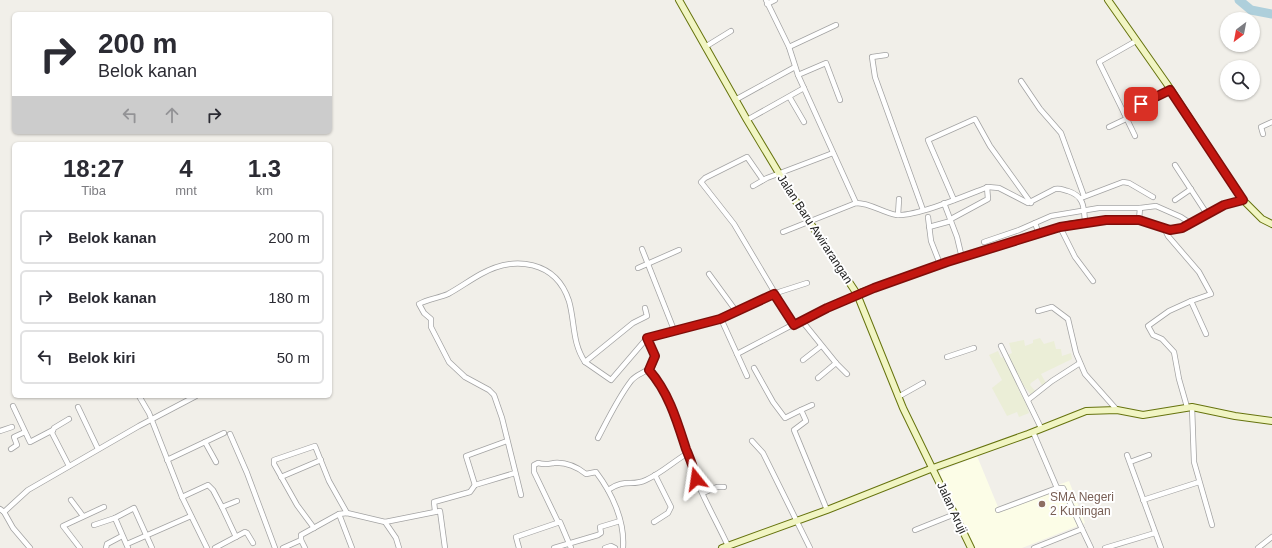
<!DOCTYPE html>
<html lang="id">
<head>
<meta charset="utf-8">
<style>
	:root { --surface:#fff; --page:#f2f2f3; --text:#2b2b33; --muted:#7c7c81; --line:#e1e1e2 }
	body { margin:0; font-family:Helvetica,sans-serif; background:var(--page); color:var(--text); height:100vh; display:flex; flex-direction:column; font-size:15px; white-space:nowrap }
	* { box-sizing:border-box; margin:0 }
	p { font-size:13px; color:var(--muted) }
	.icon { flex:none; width:22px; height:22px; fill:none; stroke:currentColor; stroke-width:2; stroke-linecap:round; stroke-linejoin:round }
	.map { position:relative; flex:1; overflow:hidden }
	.side { position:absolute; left:12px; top:142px; width:320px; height:256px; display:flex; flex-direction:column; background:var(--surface); border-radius:6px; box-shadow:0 1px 3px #0004 }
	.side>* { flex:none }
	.banner { position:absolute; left:12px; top:12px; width:320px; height:122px; border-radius:6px; box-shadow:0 1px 3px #0004; background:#fff; color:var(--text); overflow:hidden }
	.needle { width:26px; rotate:212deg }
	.controls { position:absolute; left:1220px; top:12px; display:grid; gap:8px }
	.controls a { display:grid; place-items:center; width:40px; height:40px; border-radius:50%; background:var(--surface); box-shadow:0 1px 3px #0004; font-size:20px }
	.pin { position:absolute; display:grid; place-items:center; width:34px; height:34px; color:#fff; margin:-17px; border-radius:8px; box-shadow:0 2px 6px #0006 }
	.me { position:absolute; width:44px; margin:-22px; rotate:345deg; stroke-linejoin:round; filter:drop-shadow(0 0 3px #0008) }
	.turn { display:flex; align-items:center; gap:14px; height:84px; padding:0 20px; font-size:18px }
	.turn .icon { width:52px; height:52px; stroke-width:2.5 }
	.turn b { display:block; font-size:28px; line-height:34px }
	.lanes { display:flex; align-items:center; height:38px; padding:0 20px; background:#0003; justify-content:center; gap:20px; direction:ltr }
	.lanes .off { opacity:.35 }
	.eta { display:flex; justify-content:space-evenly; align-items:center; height:68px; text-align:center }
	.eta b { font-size:24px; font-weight:700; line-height:28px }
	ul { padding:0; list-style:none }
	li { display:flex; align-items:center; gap:12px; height:54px; margin:0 8px 6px; padding:0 12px; border:2px solid var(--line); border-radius:6px }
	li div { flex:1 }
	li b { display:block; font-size:15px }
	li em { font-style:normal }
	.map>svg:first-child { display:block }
	.education { fill:#fcfde7 }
	.farmland { fill:#ebeed7 }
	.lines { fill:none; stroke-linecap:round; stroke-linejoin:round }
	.river { stroke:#aecfdb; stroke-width:9 }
	.street-casing { stroke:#a3a3a3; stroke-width:6 }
	.secondary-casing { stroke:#66730e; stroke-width:8 }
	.street { stroke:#fff; stroke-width:4.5 }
	.secondary { stroke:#f1f5c3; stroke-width:6 }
	.route-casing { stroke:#7f0e0a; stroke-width:10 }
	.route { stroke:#c31610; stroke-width:7 }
	.education-dot { fill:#8d6e63; stroke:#fff; stroke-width:1.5 }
	.labels { text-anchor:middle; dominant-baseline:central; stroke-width:4; stroke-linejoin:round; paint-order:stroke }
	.street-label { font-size:12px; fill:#222; stroke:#fff }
	.education-label { font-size:12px; fill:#785e54; stroke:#fff; text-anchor:start }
</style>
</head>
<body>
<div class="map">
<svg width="1272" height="548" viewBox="0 0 1272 548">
	<rect width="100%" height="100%" fill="#f1efe9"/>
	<polygon class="education" points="977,456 998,507 1069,481 1085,523 1022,548 972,548 939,472"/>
	<polygon class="farmland" points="1040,338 1044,344 1054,341 1056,349 1061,349 1062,356 1071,353 1072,359 1041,374 1047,385 1043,387 1038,378 1031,383 1030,385 1037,393 1032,396 1024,386 1019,391 1026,402 1029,413 1019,417 1017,412 1007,416 992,388 1002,380 989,355 998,351 1001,358 1012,353 1009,343 1024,340 1025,346 1033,343 1033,340"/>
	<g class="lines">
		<polyline class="river" points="1239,0 1251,10 1272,14"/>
		<defs>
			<g id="street">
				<polyline points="766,0 789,47 798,75 856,203"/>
				<polyline points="767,4 775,0"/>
				<polyline points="705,47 731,31"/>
				<polyline points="789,47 836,25"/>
				<polyline points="886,55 872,57 875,77 923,210"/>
				<polyline points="798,75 826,63 840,100"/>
				<polyline points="1021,81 1040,109 1061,133 1084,196"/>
				<polyline points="790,98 804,122"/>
				<polyline points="735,100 795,67"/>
				<polyline points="1124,113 1099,62 1136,41"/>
				<polyline points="747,120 804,88"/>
				<polyline points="1109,127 1126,119"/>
				<polyline points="1263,134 1261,127 1272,122"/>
				<polyline points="1135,136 1124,113 1170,90"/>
				<polyline points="1175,165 1207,214"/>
				<polyline points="763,180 747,157 705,178 701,182 734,224 794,325"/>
				<polyline points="753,186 767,178 833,153"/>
				<polyline points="1081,198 1123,182 1129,183 1153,197"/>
				<polyline points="954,200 928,140 975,119 990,146 1031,203"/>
				<polyline points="1175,200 1191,189"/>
				<polyline points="944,203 957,237 962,258"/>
				<polyline points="898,215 899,199"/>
				<polyline points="928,217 931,241 940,264"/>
				<polyline points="951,219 988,199 987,187"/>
				<polyline points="1139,220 1140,208"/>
				<polyline points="1035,223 1039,234"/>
				<polyline points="929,227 951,221"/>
				<polyline points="1060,227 1075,257 1093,281"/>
				<polyline points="1165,230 1168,236 1199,272 1211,294 1191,301 1206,334"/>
				<path d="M783 232 856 203C871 203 883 213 897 215 918 216 967 195 988 187L999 188 1028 203 1055 189C1061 188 1063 190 1068 191 1084 196 1084 207 1085 222"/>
				<polyline points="984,242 1019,230 1051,216 1099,208 1140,208 1156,206 1181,217 1190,223"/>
				<polyline points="642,249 674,330"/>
				<polyline points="638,268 679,250"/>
				<polyline points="709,274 736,311"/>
				<polyline points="645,308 647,316 633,323 585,362 611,380 647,338 720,319 779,292 807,283"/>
				<polyline points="1038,311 1052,307 1068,319 1076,353 1085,374 1117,410"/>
				<polyline points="722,321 747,376"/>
				<polyline points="802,321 836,363 847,374"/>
				<polyline points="1001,346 1041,428"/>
				<polyline points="737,354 796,323 857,294"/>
				<polyline points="947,357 974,348"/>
				<polyline points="803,360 821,346"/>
				<polyline points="754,368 773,402 785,418 801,410"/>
				<path d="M649 370C672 396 679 430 692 461 694 467 694 473 696 479 705 502 718 524 728 546"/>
				<polyline points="818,378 836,363"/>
				<polyline points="139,396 149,413 182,497 207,548"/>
				<polyline points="898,397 923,383"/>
				<polyline points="1028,400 1052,381 1080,363"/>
				<polyline points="812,405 801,410 806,421 794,430 827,510"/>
				<polyline points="13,406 30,442 53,430"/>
				<polyline points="78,407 98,449"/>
				<polyline points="1187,407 1179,379 1174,352 1162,339 1153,335 1148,326 1169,311 1191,301"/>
				<polyline points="1192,407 1194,462 1212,525"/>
				<polyline points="69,419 54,428 52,433 69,466"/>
				<polyline points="0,431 12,427"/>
				<polyline points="1033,432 1057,488"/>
				<polyline points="230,434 247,473 275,548"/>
				<path d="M598 438C608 419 618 398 631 381 638 372 650 373 654 361 656 353 649 346 647 338"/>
				<polyline points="752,441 763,453 810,548"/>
				<polyline points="205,442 216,462"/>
				<polyline points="11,449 17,445 14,437 25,432"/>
				<polyline points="1127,455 1161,548"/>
				<polyline points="167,460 224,433"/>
				<polyline points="1130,462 1149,455"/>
				<polyline points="281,477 321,460"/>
				<polyline points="475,485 466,456 507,441"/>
				<path d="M608 490C625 478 632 487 646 480 662 473 674 461 688 453"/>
				<polyline points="703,493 717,487 724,487"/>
				<path d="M521 495 502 418 494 395 489 390 465 377 449 362 431 327V319L424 313 419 304C428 299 439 298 448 294 459 288 470 280 481 274 515 255 556 261 569 301 575 322 572 343 585 362"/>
				<polyline points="182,497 208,485 213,490 222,507"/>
				<polyline points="71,500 83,516"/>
				<polyline points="1143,500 1199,482"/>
				<polyline points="0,509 4,512 13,528 30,548"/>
				<polyline points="998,510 1057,488 1063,488 1082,529 1034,548"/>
				<polyline points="435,511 434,502 470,492 475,485 515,473"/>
				<polyline points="4,512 28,490 139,426 196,396"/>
				<polyline points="339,514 352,548"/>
				<polyline points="385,522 440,511 445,548"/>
				<path d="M558 522 534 472V465L538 463C545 465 548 464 554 463 566 462 577 467 586 474L596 472C612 493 625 521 623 548"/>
				<polyline points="654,522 668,513 671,507 655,475"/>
				<polyline points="94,525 115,518"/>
				<polyline points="314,528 297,505 274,464 274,460 315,446 329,481 347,513"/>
				<polyline points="1082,529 1091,548"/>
				<polyline points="915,530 955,514"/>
				<polyline points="236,537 222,507 237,501"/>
				<polyline points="301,540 305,548"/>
				<polyline points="127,544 191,516"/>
				<polyline points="80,548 63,526 104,507"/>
				<polyline points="106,548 107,544 122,536"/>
				<polyline points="128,548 115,518 134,508 152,548"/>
				<polyline points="215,548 245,532 247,533 253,543"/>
				<polyline points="283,548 301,540 301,535 339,514 347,513 385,522 396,538 399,548"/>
				<polyline points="519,548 516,537 560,522 571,548"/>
				<polyline points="554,548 598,535 601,533 600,527 620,521"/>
				<polyline points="605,548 611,546 615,548"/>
				<polyline points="1105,548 1155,533"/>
				<polyline points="1258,548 1272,537"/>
			</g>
			<g id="secondary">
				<polyline points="679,0 747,120 795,200 857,294 903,408 971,548"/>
				<polyline points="1108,0 1167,84 1243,200 1262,219 1272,224"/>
				<polyline points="857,294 947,262 1068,225 1106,220 1139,220 1170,230 1182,228 1224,205 1243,200"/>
				<polyline points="722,548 827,510 933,468 1028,434 1086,411 1117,410 1143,415 1192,407 1235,416 1272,421"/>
			</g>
		</defs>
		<use href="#street" class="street-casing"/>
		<use href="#secondary" class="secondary-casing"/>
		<use href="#street" class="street"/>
		<use href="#secondary" class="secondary"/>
	</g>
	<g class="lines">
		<defs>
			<path id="route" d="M696 479C694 468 690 459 686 449 677 421 669 393 649 370L655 356 647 338 720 319 774 294 794 325 827 308 874 288 947 262 1060 227 1106 220H1139L1170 230 1182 228 1224 205 1243 200 1170 90 1141 104"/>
		</defs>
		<use href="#route" class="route-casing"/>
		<use href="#route" class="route"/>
	</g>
	<circle class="education-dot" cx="1042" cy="504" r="4"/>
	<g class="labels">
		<g class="street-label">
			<text transform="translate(815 229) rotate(57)">Jalan Baru Awirarangan</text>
			<text transform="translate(952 508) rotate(65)">Jalan Aruji</text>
		</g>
		<g class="education-label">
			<text x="1050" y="497">SMA Negeri<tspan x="1050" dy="14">2 Kuningan</tspan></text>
		</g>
	</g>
</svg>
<div class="controls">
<a><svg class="needle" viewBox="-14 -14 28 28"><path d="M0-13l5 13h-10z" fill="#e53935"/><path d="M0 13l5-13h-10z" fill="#7c7c81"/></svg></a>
<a><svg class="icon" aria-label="search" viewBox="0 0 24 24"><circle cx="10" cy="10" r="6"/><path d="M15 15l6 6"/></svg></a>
</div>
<div class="pin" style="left:1141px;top:104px;background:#d93025"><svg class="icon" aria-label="arrive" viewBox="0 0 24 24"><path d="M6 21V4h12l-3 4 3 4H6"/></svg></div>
<svg class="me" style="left:696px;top:479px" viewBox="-20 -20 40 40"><path d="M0-17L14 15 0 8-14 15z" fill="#c31610" stroke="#fff" stroke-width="4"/></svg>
<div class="banner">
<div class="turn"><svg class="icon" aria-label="right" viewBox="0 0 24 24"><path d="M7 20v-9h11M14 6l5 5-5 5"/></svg><div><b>200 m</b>Belok kanan</div></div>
<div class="lanes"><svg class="icon off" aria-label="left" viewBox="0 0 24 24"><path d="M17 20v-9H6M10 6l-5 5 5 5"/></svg><svg class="icon off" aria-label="ahead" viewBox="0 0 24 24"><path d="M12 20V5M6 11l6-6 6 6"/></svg><svg class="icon" aria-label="right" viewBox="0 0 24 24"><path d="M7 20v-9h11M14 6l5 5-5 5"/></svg></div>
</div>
<section class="side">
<div class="eta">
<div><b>18:27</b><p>Tiba</p></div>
<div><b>4</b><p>mnt</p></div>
<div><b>1.3</b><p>km</p></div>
</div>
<ul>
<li><svg class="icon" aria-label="right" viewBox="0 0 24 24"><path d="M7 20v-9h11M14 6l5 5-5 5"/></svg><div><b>Belok kanan</b></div><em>200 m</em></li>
<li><svg class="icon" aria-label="right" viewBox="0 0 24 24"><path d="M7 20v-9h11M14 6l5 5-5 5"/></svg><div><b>Belok kanan</b></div><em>180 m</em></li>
<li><svg class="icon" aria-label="left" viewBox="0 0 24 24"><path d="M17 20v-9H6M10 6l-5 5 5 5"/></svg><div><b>Belok kiri</b></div><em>50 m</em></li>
</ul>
</section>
</div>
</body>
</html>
